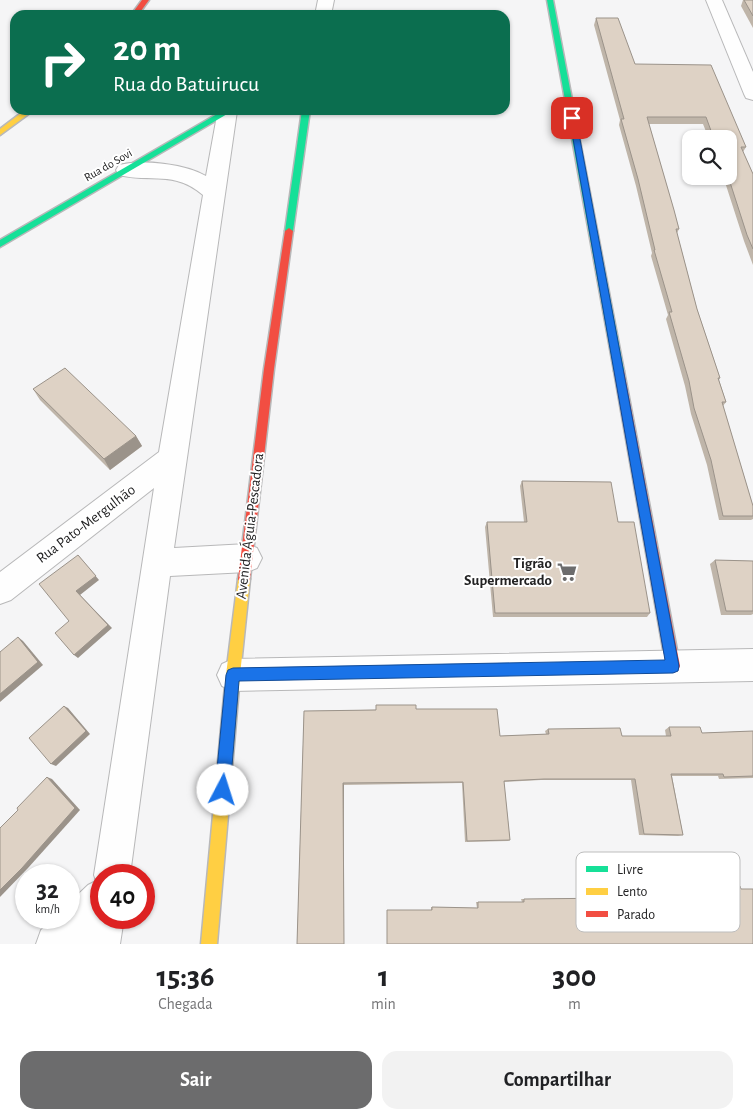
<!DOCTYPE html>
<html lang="pt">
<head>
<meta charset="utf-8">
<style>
	:root { --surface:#fff; --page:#f2f2f2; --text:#202124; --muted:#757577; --accent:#6c6c6d }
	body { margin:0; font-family:"Alegreya Sans",sans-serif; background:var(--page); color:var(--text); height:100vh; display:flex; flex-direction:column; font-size:19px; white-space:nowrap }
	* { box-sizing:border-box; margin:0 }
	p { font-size:16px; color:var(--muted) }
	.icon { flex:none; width:28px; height:28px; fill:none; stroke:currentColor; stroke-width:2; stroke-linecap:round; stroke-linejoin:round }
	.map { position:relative; height:944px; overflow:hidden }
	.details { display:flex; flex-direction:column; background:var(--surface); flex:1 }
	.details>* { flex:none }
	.banner { position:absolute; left:10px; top:10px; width:500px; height:105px; border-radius:15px; box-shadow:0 1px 4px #0004; background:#0b6e4f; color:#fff; overflow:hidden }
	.buttons { position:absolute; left:682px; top:130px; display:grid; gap:10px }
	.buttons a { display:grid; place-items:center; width:55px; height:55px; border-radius:10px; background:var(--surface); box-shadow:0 1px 4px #0004; font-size:25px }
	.speed { position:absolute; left:15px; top:864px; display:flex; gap:10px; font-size:25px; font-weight:700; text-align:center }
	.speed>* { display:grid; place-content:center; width:65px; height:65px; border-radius:50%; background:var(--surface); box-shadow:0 1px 4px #0004; line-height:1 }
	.speed small { font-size:12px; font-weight:400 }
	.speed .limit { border:8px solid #d22; background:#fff; color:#111 }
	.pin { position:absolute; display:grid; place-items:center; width:42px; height:42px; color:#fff; margin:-21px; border-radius:10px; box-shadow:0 2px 8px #0006 }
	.me { position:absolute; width:55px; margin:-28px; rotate:5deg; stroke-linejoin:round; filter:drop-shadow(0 0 4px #0008) }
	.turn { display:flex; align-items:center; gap:18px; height:105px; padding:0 20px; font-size:22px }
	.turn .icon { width:65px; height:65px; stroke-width:2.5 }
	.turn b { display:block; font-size:35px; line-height:42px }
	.eta { display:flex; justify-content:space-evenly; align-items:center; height:85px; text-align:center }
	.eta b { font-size:30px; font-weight:700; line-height:35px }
	.primary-button { display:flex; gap:10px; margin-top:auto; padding:10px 20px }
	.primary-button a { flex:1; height:58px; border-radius:15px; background:var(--accent); color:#fff; font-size:20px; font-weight:700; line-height:58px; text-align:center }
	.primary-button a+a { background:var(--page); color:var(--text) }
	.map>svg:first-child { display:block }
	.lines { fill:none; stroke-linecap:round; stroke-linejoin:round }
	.street-casing { stroke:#b8b8b9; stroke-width:2 }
	.fast-casing { stroke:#b8b8b9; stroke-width:3 }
	.slow-casing { stroke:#b8b8b9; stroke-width:3 }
	.jam-casing { stroke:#b8b8b9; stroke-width:3 }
	.street { fill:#fefefe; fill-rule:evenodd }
	.fast { fill:#16e098; fill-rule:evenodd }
	.slow { fill:#ffcf43; fill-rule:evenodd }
	.jam { fill:#f24e42; fill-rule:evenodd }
	.wall { fill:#bfb5a9 }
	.shaded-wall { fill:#9b938a }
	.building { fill:#ded2c5; stroke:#9b938a }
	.route { fill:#1a73e8; stroke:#114b97 }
	.labels { text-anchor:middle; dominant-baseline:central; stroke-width:4; stroke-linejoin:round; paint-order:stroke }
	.far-street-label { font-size:12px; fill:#222223; stroke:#fff }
	.street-label { font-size:15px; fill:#222223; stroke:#fff }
	.poi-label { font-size:15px; font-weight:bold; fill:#222223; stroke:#fff; text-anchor:end }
	.key { fill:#fff; stroke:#bdbdbd; stroke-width:1 }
	.key-label { font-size:14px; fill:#222223 }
</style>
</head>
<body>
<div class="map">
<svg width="753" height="944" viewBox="0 0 753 944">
	<rect width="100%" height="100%" fill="#f5f5f6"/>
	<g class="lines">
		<defs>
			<g id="street">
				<polygon points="318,0 334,0 331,15 315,15"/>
				<polygon points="706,0 722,0 753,72 753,100 746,98 744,94"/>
				<path d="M218 110 237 111 174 548 247 544 257 548 262 558 257 568 247 572 170 576 130 875H101V918H124L120 944H36L41 930 55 918H69V903L88 885 96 881 94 875 154 488 11 600 0 604V572L159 452 203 195C174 170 151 183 119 175L116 170 119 165C143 159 185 164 206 176Z"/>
				<polygon points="753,649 753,681 233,691 222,686 217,675 222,664 233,659"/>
			</g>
			<g id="fast">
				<polygon points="547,0 553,0 624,371 619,375 614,371"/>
				<polygon points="224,110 234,110 0,247 0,240"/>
				<polygon points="302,110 310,110 293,231 289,234 285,231"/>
			</g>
			<g id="slow">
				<polygon points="25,110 34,110 0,135 0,129"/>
				<polygon points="244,573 248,575 250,579 240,675 217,944 201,944 226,675 238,579 240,575"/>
			</g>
			<g id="jam">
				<polygon points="142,0 149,0 138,15 131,15"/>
				<polygon points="289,228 293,231 274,369 250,579 248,583 244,585 240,583 238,579 264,369 285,231"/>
				<polygon points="619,367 624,371 680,666 678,671 673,673 668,671 666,666 614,371"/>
			</g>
		</defs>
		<use href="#street" class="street-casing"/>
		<use href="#fast" class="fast-casing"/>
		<use href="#slow" class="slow-casing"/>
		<use href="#jam" class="jam-casing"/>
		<use href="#street" class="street"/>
		<use href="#fast" class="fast"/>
		<use href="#slow" class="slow"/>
		<use href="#jam" class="jam"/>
	</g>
	<g class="wall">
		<polygon points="743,0 753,0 753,28 741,6"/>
		<polygon points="596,18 635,64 746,147 743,152 753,174 753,265 744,241 723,176 729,176 729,139 709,139 703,124 649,124 679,229 677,233 697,309 720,378 719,380 726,402 723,406 753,506 753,519 751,520 719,520 707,465 691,414 685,386 666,319 668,315 651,256 652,253 636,186 619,125 620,120 594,25"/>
		<polygon points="33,389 136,436 142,446 110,470 40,400"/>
		<polygon points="522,481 618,522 650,613 647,617 493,617 485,527 487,522 524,522 520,486"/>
		<polygon points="715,560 753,561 753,614 751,615 721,615 710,564"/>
		<polygon points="416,709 500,736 546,734 545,731 548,729 622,736 666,736 665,730 669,727 702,733 753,731 753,778 719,779 718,776 672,776 683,835 678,836 639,835 631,780 541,780 504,782 510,840 508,841 465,842 462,783 344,785 344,944 297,944 304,711"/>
		<polygon points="700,886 740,886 753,944 431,910 431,907 477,908 476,902 522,902 521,899 613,898 612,895 654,895 653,890 701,890"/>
	</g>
	<g class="shaded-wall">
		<polygon points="136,436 142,446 110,470 104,459"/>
		<polygon points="78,555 99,580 80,595 112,628 78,658 74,655 76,591"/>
		<polygon points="18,637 23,641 43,665 0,702 0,694"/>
		<polygon points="64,706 68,708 90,734 56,766 51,764"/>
		<polygon points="47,777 52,779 80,810 28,868 0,897 0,890"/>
		<polygon points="343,783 344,785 344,944"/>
	</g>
	<g class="building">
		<polygon points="744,0 753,0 753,16"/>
		<polygon points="596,18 618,18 635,64 711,65 746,147 741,147 753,174 753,249 747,235 728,176 729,139 714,139 706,117 647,117 674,210 679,229 676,229 697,309 720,378 718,378 726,402 722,402 753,506 753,516 723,516 711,460 694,408 689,381 669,312 672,312 654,250 655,250 638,179 621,119 624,119"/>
		<polygon points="65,368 136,436 104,459 33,389"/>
		<polygon points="522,481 611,482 618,522 634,522 650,613 495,613 487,522 527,522"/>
		<polygon points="78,555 96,576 76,591 108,625 74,655 55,633 69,621 39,584"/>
		<polygon points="715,560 753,561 753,611 726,611"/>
		<polygon points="18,637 38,662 0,694 0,652"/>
		<polygon points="376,705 416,705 416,709 497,709 500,736 549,734 548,729 620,728 622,736 671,736 669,727 700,727 702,733 753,731 753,776 724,777 723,774 671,774 683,835 644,834 635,779 544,779 504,781 510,840 467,841 463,782 343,783 344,944 297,944 304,711 376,710"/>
		<polygon points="64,706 86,731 51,764 29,738"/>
		<polygon points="47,777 75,808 22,868 0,890 0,828 18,810 17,808"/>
		<polygon points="706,886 740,886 741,889 753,889 753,944 387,944 387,910 432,910 432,907 478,908 478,902 524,902 524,899 616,898 616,895 659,895 658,890 706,890"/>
	</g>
	<polygon class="route" points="569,116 576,118 679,666 678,671 673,673 239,681 230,790 228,795 223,797 218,795 215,790 226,675 228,670 233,668 665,660"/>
	<defs>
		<symbol id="supermarket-bare" viewBox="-9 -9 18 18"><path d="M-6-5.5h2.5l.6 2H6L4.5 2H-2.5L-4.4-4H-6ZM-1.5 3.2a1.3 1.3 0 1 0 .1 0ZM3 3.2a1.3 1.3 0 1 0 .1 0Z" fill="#6c6c6d" stroke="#fff" stroke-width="2.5" paint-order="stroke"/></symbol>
	</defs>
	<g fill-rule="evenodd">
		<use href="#supermarket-bare" x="553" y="558" width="28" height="28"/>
	</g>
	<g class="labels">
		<g class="far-street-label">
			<text transform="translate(108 165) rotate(-30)">Rua do Sovi</text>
		</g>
		<g class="street-label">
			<text transform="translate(86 524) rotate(-37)">Rua Pato-Mergulhão</text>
			<text transform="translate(250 526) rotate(-83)">Avenida Águia-Pescadora</text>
		</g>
		<g class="poi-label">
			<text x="552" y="563">Tigrão<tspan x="552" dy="17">Supermercado</tspan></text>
		</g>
	</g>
	<rect x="576" y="852" width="164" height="80" rx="8" class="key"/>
	<rect x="586" y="866" width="22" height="6" fill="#16e098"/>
	<rect x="586" y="888" width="22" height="7" fill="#ffcf43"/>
	<rect x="586" y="911" width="22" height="6" fill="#f24e42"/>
	<g class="key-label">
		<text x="617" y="874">Livre</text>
		<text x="617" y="896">Lento</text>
		<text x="617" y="919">Parado</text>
	</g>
</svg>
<div class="buttons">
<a><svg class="icon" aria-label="search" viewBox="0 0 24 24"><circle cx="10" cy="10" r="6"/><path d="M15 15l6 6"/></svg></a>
</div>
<div class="speed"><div>32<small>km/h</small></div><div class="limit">40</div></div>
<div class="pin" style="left:572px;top:118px;background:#d93025"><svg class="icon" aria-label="arrive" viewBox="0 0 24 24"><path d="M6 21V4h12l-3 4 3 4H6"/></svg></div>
<svg class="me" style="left:223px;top:790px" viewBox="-20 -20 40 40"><circle r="19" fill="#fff"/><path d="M0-13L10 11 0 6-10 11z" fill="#1a73e8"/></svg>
<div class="banner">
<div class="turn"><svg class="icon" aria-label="right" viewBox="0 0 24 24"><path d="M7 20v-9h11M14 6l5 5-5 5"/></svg><div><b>20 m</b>Rua do Batuirucu</div></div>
</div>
</div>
<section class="details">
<div class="eta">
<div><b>15:36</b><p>Chegada</p></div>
<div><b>1</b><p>min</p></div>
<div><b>300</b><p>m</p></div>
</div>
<div class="primary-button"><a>Sair</a><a>Compartilhar</a></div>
</section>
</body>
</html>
